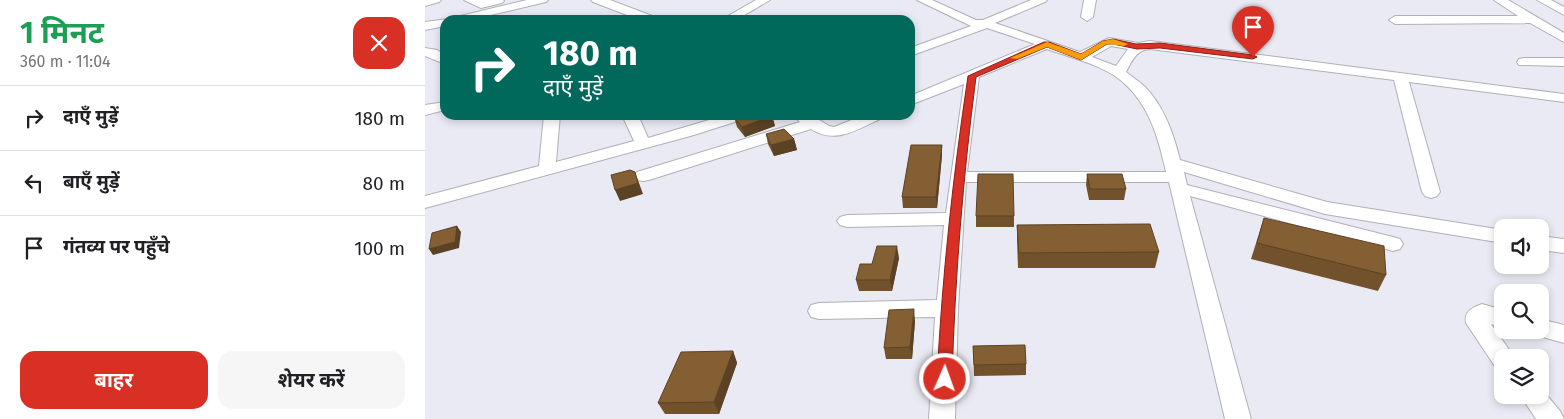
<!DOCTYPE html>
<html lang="hi">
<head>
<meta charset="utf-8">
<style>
	:root { --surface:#fff; --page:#f6f6f6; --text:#202124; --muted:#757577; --line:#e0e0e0; --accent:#d93025 }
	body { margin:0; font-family:"Fira Sans","Noto Sans Devanagari",sans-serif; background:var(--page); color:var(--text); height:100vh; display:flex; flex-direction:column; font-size:19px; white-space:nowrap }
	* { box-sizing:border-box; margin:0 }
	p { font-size:16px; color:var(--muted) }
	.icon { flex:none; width:28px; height:28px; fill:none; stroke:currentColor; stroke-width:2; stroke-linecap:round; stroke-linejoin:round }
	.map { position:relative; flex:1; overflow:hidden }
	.side { display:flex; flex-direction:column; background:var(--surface); width:425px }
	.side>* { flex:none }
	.top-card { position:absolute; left:15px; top:15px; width:475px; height:105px; border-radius:15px; box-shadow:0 2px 8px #0003; background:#00695c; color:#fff; overflow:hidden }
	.tools { position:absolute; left:1069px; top:219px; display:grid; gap:10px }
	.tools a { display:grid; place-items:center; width:55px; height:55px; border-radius:10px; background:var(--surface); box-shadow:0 2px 8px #0003; font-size:25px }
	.pin { position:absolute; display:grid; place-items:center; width:42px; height:42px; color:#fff; margin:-51px -21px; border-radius:50% 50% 50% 0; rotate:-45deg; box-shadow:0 0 5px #0007 }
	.pin .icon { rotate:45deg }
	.me { position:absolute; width:55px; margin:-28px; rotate:2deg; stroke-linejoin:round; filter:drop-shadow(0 0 4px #0008) }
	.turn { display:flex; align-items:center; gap:18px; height:105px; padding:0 20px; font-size:22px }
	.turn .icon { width:65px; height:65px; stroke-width:2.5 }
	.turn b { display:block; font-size:35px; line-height:42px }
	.round { display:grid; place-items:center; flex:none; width:52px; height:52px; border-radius:15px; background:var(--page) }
	.overview { display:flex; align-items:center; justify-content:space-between; height:85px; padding:0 20px }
	h1 { font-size:30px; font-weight:700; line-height:38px; color:#1e9e55 }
	.primary-button { display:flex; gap:10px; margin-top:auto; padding:10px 20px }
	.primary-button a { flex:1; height:58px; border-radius:15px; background:var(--accent); color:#fff; font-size:20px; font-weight:700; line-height:58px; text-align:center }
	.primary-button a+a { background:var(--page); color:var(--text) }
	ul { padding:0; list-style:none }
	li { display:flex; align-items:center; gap:15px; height:65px; padding:0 20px; border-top:1px solid var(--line) }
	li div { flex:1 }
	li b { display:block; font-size:19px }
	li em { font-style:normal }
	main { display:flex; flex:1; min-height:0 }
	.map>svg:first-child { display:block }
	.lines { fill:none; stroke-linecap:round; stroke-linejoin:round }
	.minor-casing { stroke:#afb0b8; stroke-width:2 }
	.minor { fill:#fff; fill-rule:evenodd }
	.wall { fill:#71522c }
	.shaded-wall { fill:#5c4224 }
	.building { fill:#835f33; stroke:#5c4224 }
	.route { fill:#d93025; stroke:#8d1f18 }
	.slow { fill:#f59e0b }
</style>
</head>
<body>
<main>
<section class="side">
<div class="overview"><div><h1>1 मिनट</h1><p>360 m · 11:04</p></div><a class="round" style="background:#d93025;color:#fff"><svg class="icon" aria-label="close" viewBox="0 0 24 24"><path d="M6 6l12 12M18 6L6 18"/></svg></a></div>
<ul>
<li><svg class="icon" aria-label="right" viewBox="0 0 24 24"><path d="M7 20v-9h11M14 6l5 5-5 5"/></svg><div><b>दाएँ मुड़ें</b></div><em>180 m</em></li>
<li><svg class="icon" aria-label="left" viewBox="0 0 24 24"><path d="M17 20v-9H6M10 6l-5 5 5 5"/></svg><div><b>बाएँ मुड़ें</b></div><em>80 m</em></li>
<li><svg class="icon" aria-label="arrive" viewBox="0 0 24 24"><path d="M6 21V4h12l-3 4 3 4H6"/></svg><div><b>गंतव्य पर पहुँचे</b></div><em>100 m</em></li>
</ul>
<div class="primary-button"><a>बाहर</a><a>शेयर करें</a></div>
</section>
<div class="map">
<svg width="1139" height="419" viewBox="0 0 1139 419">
	<rect width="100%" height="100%" fill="#e9eaf3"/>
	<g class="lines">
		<defs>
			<g id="minor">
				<polygon points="0,0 16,0 14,2 0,6"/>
				<polygon points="39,0 78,0 79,1 77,3 56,8"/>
				<polygon points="102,0 123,0 121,2 44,20 20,20 20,26 0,30 0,22 23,19"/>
				<polygon points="166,0 185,0 230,17 232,20 215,20 168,2"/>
				<polygon points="331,0 345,0 311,20 296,20"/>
				<path d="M492 0H507L551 20H558L606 0H622L620 2 570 23 655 52 684 38 713 43 725 41 1139 94V102L984 82 1015 192 1012 196 1006 198 1000 196 997 192 969 80 725 49C711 50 707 61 701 72 707 77 714 81 720 87 739 106 749 135 755 160L902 202 1078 230V243L900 214 759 172 762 185 968 237 975 239 978 244 975 249 968 251 765 196 826 419H800L744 182H541L533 308 530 419H504L510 317 394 319 386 317 383 311 386 305 394 303 512 300 519 225 422 227 415 225 412 221 415 217 422 215 521 213 539 84 485 105V96L610 44 562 28 485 56V48L546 26ZM686 46 703 49 691 66 667 57ZM622 49C644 57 670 63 690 76 723 99 733 136 741 172H542L554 77Z"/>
				<polygon points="659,0 671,0 668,17 662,21 656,17"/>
				<polygon points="1069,0 1083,0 1139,33 1139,42 1105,23 970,24 964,20 970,16 1093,16"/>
				<polygon points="1112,0 1126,0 1139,7 1139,15"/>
				<polygon points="0,48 12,50 20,55 20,64 0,56"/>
				<polygon points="1099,58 1139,58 1139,66 1094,65 1092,62 1094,59"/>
				<polygon points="20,102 20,110 0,115 0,105"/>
				<polygon points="119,115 135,115 131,162 209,141 197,115 213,115 223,138 301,115 325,115 322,118 269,135 0,208 0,196 114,166"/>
				<path d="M372 115H386L404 126 409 127 439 115H460L457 118C433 129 411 145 386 129L224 180 218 181 212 180 209 176 212 172 375 122 370 117Z"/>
				<polygon points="1115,236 1139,239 1139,253 1115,250"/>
				<path d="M1057 304 1078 310V328L1066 324 1090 358H1078V368L1069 365 1041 323C1039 311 1047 308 1057 304Z"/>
				<polygon points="1115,319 1139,325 1139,343 1107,334 1105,330 1115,330"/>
				<polygon points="1115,387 1135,411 1139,419 1111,419 1095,395 1115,395"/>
			</g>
		</defs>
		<use href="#minor" class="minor-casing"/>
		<use href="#minor" class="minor"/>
	</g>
	<g class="wall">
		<polygon points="347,116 350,126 320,137 312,127 309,117 343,118"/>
		<polygon points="341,134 369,139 372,150 349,156 343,144"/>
		<polygon points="517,145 517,155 512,208 478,208 477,197"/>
		<polygon points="662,174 701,189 699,200 664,200 661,185"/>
		<rect x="551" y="216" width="38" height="11"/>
		<polygon points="839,218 961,275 953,291 826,259"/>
		<polygon points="592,225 734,252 730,268 593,268 592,240"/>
		<polygon points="474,258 467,291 434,291 431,280"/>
		<polygon points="490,321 487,359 461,359 459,348"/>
		<polygon points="548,346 601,364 601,375 549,376"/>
		<polygon points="308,351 312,363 294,414 240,414 233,403"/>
	</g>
	<g class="shaded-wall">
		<polygon points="347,116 350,126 320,137 317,127"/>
		<polygon points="369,139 372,150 349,156 346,145"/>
		<polygon points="517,145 517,155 512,208 511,197"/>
		<polygon points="210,172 218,194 195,201 190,190"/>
		<polygon points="32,226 36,232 34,248 8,255 4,249"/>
		<polygon points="472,246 474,258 467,291 465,280"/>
		<polygon points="489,309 490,321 487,359 485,347"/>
		<polygon points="308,351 312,363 294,414 289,402"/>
	</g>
	<g class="building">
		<polygon points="315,115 340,115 343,118 347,116 317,127 309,117"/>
		<polygon points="359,129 369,139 346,145 341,134"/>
		<polygon points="486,145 517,145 511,197 477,197"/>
		<polygon points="205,170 210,172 213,183 190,190 186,175"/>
		<polygon points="553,174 588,174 589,216 551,216"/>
		<polygon points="662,174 697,174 701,189 665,189"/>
		<polygon points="839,218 959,246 961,275 832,243"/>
		<polygon points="725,224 734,252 594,253 592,225"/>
		<polygon points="32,226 30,242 4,249 7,233"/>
		<polygon points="452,246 472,246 465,280 431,280 435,264 447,264"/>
		<polygon points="489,309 485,347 459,348 464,310"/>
		<polygon points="600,345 601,364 549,365 548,346"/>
		<polygon points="308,351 289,402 233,403 256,352"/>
	</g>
	<path class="route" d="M688 39 711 44 735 43 828 55 832 57 828 59 735 48 712 49 688 44H682L656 60 622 47 551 77C538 177 530 277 527 379L525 383 520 385 514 383 512 379C517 277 528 176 543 76L619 42H624L656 54 678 41Z"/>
	<polygon class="slow" points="688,39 703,44 699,46 682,44 656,60 622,47 592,59 585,58 622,42 656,54 678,41"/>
</svg>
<div class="tools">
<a><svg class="icon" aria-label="sound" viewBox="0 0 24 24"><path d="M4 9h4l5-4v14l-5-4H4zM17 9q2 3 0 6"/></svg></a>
<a><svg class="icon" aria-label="search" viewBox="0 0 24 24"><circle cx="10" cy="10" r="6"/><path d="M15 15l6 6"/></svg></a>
<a><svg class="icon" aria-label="layers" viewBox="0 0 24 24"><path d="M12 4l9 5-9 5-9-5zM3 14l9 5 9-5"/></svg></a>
</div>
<div class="pin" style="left:828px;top:57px;background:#d93025"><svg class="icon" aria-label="arrive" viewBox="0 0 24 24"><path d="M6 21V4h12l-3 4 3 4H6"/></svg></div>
<svg class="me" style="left:520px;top:379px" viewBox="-20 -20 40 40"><circle r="17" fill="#d93025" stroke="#fff" stroke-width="3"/><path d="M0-11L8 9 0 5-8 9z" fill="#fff"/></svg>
<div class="top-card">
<div class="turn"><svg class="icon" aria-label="right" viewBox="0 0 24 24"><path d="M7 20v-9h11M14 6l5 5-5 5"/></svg><div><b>180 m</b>दाएँ मुड़ें</div></div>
</div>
</div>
</main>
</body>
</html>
